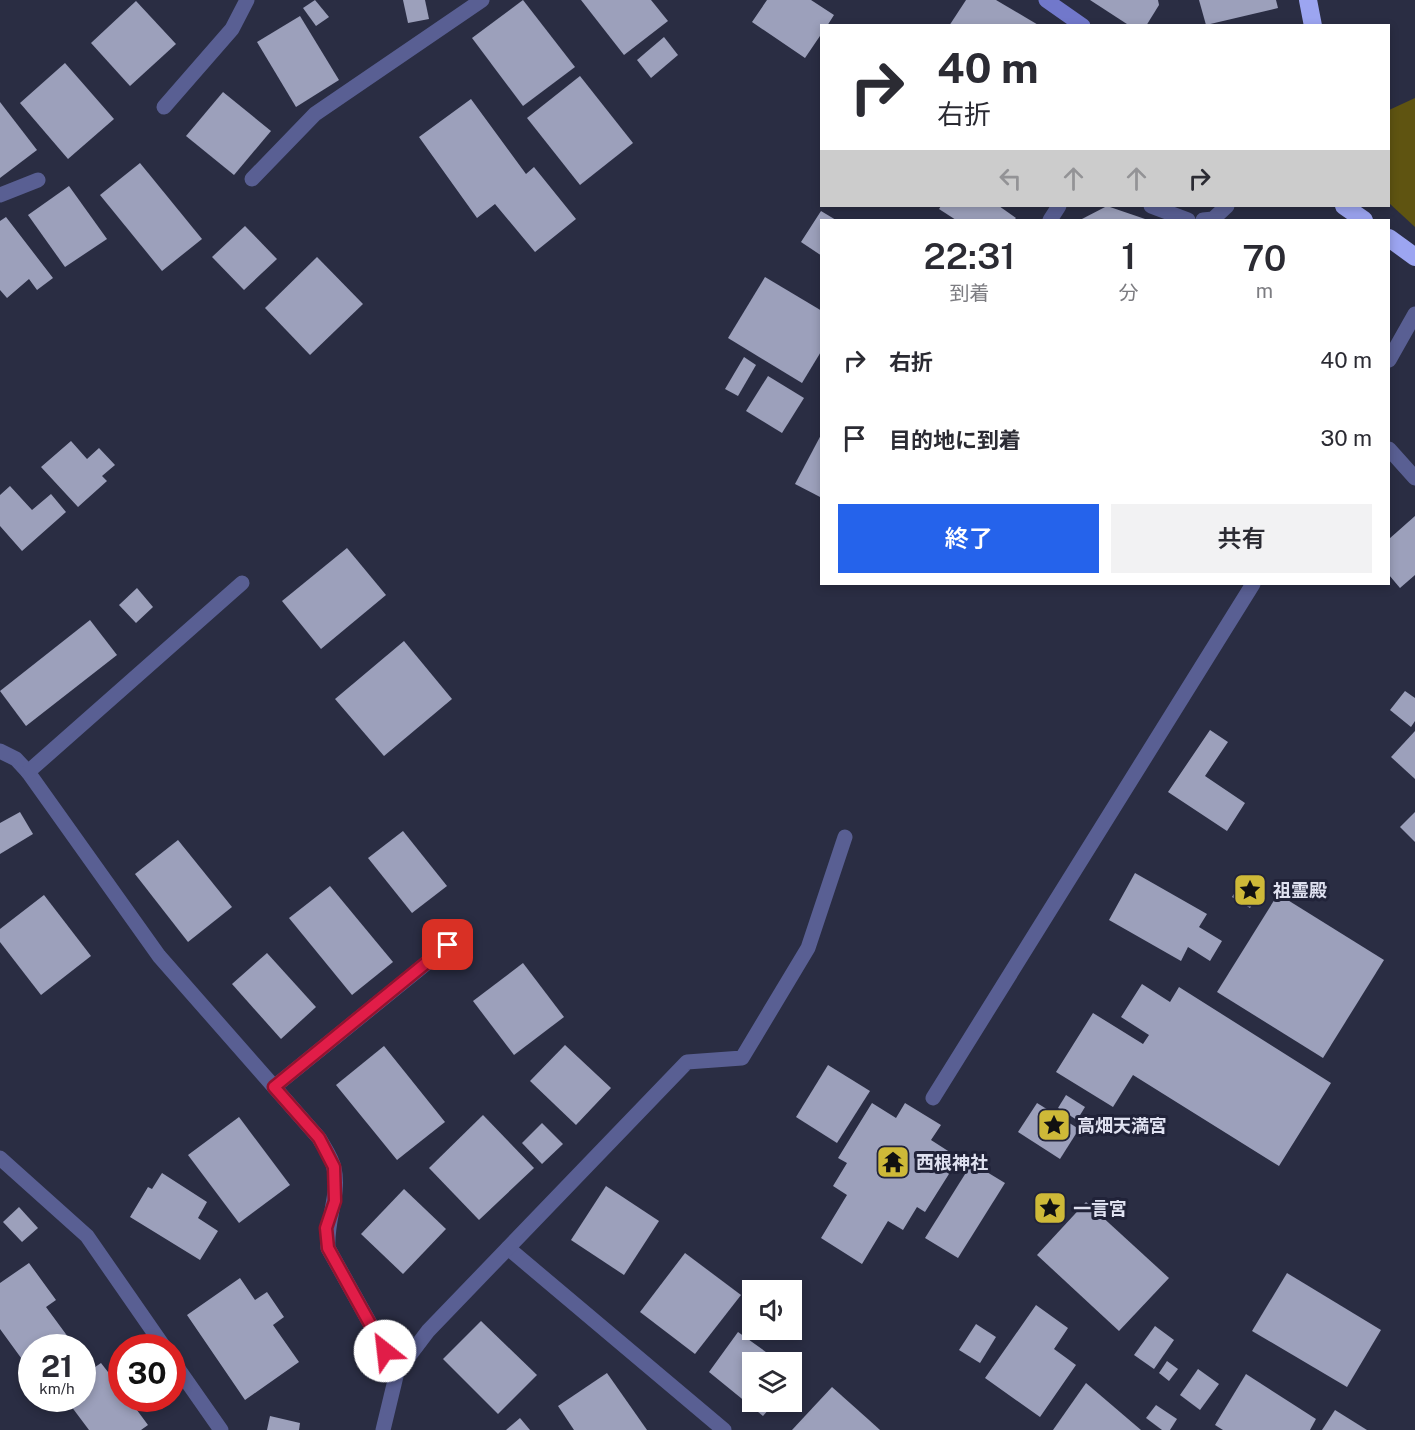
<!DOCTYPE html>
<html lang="ja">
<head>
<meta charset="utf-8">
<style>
	:root { --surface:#fff; --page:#f2f2f3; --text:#2b2b33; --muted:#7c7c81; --accent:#2563eb }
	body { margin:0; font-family:"Public Sans","Noto Sans JP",sans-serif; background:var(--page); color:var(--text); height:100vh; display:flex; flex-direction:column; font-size:22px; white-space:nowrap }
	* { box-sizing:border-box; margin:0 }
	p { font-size:20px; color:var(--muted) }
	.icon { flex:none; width:33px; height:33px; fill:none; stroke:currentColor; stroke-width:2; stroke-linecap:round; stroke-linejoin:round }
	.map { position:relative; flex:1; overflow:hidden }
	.panel { position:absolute; left:820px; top:219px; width:570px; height:366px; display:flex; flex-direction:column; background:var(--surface); border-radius:0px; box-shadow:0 3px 9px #0003 }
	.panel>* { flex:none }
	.hud { position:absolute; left:820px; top:24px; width:570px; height:183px; border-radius:0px; box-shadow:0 3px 9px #0003; background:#fff; color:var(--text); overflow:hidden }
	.buttons { position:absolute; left:742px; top:1280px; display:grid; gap:12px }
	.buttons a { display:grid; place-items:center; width:60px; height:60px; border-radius:0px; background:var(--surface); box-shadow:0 3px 9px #0003; font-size:30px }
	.speed { position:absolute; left:18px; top:1334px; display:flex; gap:12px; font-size:30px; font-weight:700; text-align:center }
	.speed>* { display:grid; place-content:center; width:78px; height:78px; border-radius:50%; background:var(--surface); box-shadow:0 3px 9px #0003; line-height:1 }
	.speed small { font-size:15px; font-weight:400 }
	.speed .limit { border:9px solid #d22; background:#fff; color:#111 }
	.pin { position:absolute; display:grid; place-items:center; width:51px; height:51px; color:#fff; margin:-26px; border-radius:12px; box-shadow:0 3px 9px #0006 }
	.me { position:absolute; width:66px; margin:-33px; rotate:331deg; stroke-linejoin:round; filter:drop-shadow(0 0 4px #0008) }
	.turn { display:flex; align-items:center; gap:21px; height:126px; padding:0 18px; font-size:27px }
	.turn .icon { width:78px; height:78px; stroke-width:2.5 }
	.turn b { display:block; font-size:42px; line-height:51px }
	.lanes { display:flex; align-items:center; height:57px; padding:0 18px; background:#0003; justify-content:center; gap:30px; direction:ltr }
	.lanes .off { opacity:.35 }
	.eta { display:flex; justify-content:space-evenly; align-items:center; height:102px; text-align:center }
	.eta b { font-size:36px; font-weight:600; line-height:42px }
	.cta { display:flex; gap:12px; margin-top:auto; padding:12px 18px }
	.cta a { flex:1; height:69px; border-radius:0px; background:var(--accent); color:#fff; font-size:24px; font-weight:600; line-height:69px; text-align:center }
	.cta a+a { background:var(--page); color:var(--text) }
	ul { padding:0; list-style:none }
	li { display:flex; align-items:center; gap:18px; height:78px; padding:0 18px }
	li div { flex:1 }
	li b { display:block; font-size:22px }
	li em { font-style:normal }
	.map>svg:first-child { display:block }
	.green { fill:#5f5411 }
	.building { fill:#9ca0bb }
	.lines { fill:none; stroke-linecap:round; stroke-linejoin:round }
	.lane { stroke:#595f93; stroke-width:15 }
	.street { stroke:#595f93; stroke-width:15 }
	.secondary { stroke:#7178cb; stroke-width:15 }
	.highway { stroke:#9ca5f1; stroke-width:18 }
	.route-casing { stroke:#92132f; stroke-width:15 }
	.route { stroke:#e11d48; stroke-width:10 }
	.labels { text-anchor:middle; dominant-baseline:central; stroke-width:6; stroke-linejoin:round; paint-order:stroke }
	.poi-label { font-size:18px; font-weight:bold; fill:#dfe1f0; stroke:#212339; text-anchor:start }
</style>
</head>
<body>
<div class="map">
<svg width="1415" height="1430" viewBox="0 0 1415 1430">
	<rect width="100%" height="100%" fill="#2a2d43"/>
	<polygon class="green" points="1415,98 1415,227 1389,203 1389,110"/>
	<g class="building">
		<polygon points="315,0 329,17 316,26 303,8"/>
		<polygon points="403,0 425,0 429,19 408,23"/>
		<polygon points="523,0 575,67 523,106 472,38"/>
		<polygon points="581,0 651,0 668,21 624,55"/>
		<polygon points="767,0 811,0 834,15 827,26 822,26 822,33 805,58 752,22"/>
		<polygon points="966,0 996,0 1040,26 949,26"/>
		<polygon points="1090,0 1158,0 1159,5 1146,26 1130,26"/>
		<polygon points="1199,0 1276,0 1278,8 1206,25"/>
		<polygon points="136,1 176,44 130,86 91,43"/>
		<polygon points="300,16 339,80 296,107 257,42"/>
		<polygon points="664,37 678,55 651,78 637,60"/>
		<polygon points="65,63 114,119 68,159 20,103"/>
		<polygon points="580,76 633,143 580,185 527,118"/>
		<polygon points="223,92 271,131 234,175 186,136"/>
		<polygon points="471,99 526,174 534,167 576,219 535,252 495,204 477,218 419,137"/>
		<polygon points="0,102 37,150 0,178"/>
		<polygon points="140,163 202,239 162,271 100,195"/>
		<polygon points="69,186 107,239 65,267 28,215"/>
		<polygon points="941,206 999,206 1016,218 1014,220 956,220 939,209"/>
		<polygon points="1107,206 1148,220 1080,220"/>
		<polygon points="821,211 836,220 822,220 822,256 801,242"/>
		<polygon points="6,217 53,278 37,290 29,279 7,298 0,290 0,221"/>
		<polygon points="245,226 277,259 244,290 212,257"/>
		<polygon points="317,257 363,304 310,355 265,308"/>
		<polygon points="765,277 822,311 822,350 802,383 728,338"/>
		<polygon points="744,357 756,365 738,396 725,389"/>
		<polygon points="768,376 804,398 782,433 746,411"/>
		<polygon points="822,433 822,498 795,484"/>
		<polygon points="71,441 87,459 99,448 115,465 102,476 107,481 78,507 41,467"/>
		<polygon points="10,486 32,510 51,494 66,512 22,551 0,526 0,495"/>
		<polygon points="1415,516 1415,575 1400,588 1389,575 1389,539"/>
		<polygon points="347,548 386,595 321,649 282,601"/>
		<polygon points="137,588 153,607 136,623 119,605"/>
		<polygon points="90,620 117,655 26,726 0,691"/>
		<polygon points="404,641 452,699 384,756 335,699"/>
		<polygon points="1405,691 1415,698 1415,721 1411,727 1390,710"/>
		<polygon points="1210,730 1228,742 1205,776 1245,803 1227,831 1168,792"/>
		<polygon points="1415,731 1415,779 1391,757"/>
		<polygon points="20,812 33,834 0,854 0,823"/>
		<polygon points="1415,812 1415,842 1400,827"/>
		<polygon points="403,831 447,886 412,913 368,858"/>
		<polygon points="178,840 232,907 188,942 135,874"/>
		<polygon points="1135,873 1207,914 1199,927 1222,941 1210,961 1188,947 1181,961 1109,920"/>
		<polygon points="1246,875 1264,886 1250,908 1232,897"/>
		<polygon points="330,886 393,962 352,995 289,918"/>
		<polygon points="1278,894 1384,960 1323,1058 1217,992"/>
		<polygon points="44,895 91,956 41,995 0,942 0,929"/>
		<polygon points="267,953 316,1007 281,1039 232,984"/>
		<polygon points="523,963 564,1017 514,1055 473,1001"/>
		<polygon points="1142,984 1170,1002 1179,987 1331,1083 1279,1166 1133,1075 1113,1107 1056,1072 1093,1013 1143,1044 1149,1035 1121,1017"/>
		<polygon points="565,1045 611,1088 576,1125 530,1081"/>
		<polygon points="384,1046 445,1122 397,1160 336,1085"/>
		<polygon points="828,1065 870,1091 837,1143 796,1117"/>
		<polygon points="1066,1095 1085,1107 1077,1120 1058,1108"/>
		<polygon points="872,1103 896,1118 905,1103 941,1125 931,1140 959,1158 925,1212 917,1207 903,1230 888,1221 862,1264 821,1238 847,1195 833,1186 847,1163 838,1158"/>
		<polygon points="1037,1103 1079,1129 1060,1159 1018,1132"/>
		<polygon points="483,1115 534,1168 479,1220 429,1168"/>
		<polygon points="239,1117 290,1185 239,1223 188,1155"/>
		<polygon points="542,1123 563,1144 542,1164 522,1143"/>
		<polygon points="972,1163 1005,1183 958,1258 925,1238"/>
		<polygon points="162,1173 207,1202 198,1218 218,1231 200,1260 130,1217 148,1187 152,1189"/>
		<polygon points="606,1186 659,1221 624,1275 571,1240"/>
		<polygon points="404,1189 446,1229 403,1274 361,1234"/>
		<polygon points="1086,1202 1169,1278 1119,1331 1037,1255"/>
		<polygon points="19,1207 38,1228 22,1242 3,1222"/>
		<polygon points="685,1253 741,1295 695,1354 640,1312"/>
		<polygon points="29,1263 56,1300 46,1307 71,1341 63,1347 32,1347 32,1373 0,1329 0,1283"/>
		<polygon points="1287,1273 1381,1330 1347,1387 1252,1331"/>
		<polygon points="240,1278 255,1300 267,1292 284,1317 273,1325 299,1362 245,1400 187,1315"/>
		<polygon points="1036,1305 1068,1328 1054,1349 1076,1365 1040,1417 985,1378"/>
		<polygon points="481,1321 537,1375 498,1414 443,1359"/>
		<polygon points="976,1324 996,1337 980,1363 959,1350"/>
		<polygon points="1155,1326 1174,1340 1154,1369 1134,1355"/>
		<polygon points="738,1332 780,1362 753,1362 753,1401 776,1401 763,1416 709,1372"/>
		<polygon points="1167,1361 1178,1369 1169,1381 1159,1373"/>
		<polygon points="101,1363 122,1390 122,1398 128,1398 148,1425 141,1430 89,1430 65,1398 82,1398 82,1376"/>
		<polygon points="1198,1369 1219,1384 1200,1410 1180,1395"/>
		<polygon points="607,1373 647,1430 574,1430 558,1406"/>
		<polygon points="1246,1374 1316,1419 1310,1430 1223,1430 1215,1425"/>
		<polygon points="1086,1383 1141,1430 1053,1430"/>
		<polygon points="832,1387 869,1420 880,1430 792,1430"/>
		<polygon points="1156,1405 1177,1419 1170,1430 1162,1430 1146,1418"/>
		<polygon points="1335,1410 1367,1430 1322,1430"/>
		<polygon points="270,1416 300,1423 299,1430 267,1430"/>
		<polygon points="520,1418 530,1430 506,1430"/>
	</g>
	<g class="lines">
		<polyline class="lane" points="933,1098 1253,584"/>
		<g class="street">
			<polyline points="164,107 232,29 247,0"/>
			<polyline points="252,179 315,114 482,0"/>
			<polyline points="0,195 38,180"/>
			<polyline points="1151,206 1188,220"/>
			<polyline points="1050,220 1059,206"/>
			<polyline points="1203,220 1213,219 1227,206"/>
			<polyline points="1389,360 1415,314"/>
			<polyline points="1389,449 1415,478"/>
			<path d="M0 751 16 759 28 772 159 956 319 1138C324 1147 332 1158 334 1168 340 1195 326 1220 328 1248L397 1372"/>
			<polyline points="28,772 242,583"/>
			<polyline points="274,1087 449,945"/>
			<polyline points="0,1158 87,1236 164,1347"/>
			<polyline points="508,1248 724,1430"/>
			<polyline points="172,1360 221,1430"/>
			<polyline points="383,1430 397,1372 428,1331 687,1062 742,1058 808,948 845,837"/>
		</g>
		<polyline class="secondary" points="1046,0 1083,26"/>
		<g class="highway">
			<polyline points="1308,0 1313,26"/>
			<polyline points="1344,206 1364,220"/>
			<polyline points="1389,238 1415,257"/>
		</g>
	</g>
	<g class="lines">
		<defs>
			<polyline id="route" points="385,1351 328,1248 326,1228 335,1201 334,1167 319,1138 274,1087 448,945"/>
		</defs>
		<use href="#route" class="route-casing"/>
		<use href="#route" class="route"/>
	</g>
	<defs>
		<symbol id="sight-square" viewBox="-11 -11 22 22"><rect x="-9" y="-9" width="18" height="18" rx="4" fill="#ceb938" stroke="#212339"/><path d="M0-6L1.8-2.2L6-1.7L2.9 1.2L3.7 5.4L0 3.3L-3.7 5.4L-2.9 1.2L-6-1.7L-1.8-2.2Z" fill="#111"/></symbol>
		<symbol id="temple-square" viewBox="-11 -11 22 22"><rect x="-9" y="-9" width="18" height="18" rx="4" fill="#ceb938" stroke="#212339"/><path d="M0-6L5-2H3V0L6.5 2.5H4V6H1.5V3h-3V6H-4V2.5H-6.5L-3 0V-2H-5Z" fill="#111"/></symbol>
	</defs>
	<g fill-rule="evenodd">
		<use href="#sight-square" x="1231" y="871" width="38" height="38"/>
		<use href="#sight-square" x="1035" y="1106" width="38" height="38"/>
		<use href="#temple-square" x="874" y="1143" width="38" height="38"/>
		<use href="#sight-square" x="1031" y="1189" width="38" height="38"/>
	</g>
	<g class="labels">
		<g class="poi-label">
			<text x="1273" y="890">祖霊殿</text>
			<text x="1077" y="1125">高畑天満宮</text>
			<text x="916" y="1162">西根神社</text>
			<text x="1073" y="1208">一言宮</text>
		</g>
	</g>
</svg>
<div class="buttons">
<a><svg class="icon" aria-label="sound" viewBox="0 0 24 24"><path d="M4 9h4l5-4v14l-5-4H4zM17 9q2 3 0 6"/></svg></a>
<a><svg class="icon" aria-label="layers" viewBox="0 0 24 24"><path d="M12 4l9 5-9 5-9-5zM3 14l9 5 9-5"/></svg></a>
</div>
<div class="speed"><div>21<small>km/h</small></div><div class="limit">30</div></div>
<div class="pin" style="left:448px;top:945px;background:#d93025"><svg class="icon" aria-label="arrive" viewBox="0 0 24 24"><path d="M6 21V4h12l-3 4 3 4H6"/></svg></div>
<svg class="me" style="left:385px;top:1351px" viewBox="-20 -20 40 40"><circle r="19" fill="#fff"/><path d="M0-13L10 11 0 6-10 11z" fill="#e11d48"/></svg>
<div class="hud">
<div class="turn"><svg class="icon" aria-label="right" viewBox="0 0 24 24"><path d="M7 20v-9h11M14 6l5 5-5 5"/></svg><div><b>40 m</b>右折</div></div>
<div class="lanes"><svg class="icon off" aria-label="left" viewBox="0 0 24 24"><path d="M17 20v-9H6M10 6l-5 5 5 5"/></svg><svg class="icon off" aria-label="ahead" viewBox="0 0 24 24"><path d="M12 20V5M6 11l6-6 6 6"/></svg><svg class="icon off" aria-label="ahead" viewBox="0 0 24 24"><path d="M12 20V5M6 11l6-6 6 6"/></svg><svg class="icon" aria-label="right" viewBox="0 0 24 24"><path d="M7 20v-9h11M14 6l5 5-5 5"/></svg></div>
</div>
<section class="panel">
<div class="eta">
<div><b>22:31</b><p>到着</p></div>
<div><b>1</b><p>分</p></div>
<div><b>70</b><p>m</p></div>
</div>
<ul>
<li><svg class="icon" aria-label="right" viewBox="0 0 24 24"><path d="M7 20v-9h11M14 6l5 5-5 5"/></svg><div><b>右折</b></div><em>40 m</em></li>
<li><svg class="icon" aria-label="arrive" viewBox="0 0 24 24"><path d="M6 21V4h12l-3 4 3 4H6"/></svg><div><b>目的地に到着</b></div><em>30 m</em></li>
</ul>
<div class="cta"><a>終了</a><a>共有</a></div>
</section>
</div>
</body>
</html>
